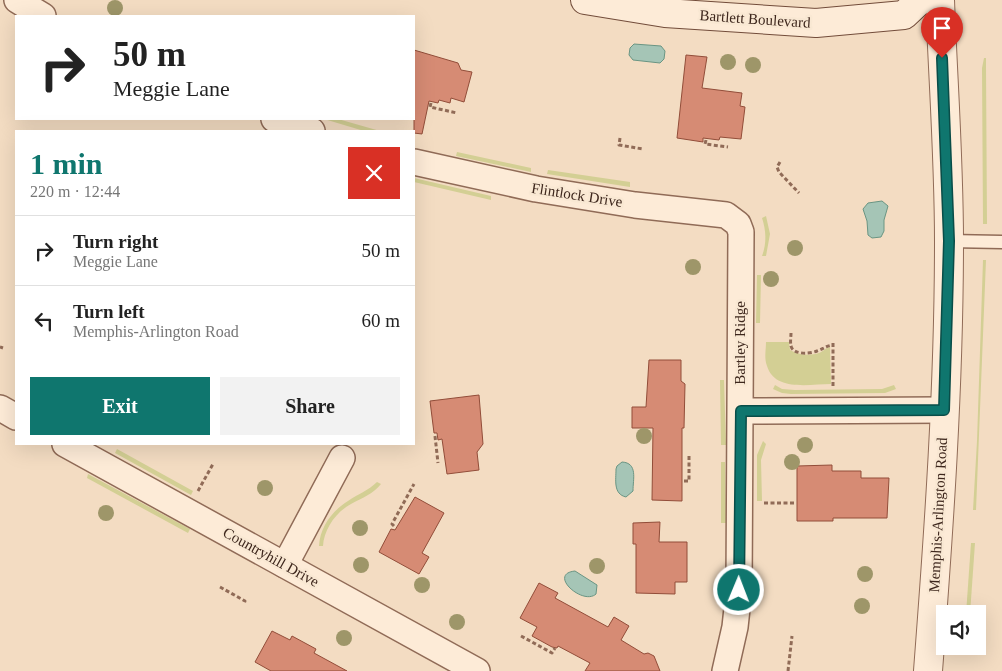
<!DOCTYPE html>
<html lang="en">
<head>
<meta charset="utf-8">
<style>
	:root { --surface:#fff; --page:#f2f2f2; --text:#222; --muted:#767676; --line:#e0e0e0; --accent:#0f766e }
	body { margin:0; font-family:"Times New Roman",serif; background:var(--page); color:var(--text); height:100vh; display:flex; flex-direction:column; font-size:19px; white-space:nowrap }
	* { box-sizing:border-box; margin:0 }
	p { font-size:16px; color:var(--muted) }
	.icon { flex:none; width:28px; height:28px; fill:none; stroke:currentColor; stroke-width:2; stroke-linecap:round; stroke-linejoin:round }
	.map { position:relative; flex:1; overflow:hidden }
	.drawer { position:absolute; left:15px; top:130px; width:400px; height:315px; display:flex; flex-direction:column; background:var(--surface); border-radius:0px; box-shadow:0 5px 20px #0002 }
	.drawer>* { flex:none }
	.top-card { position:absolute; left:15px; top:15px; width:400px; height:105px; border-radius:0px; box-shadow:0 5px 20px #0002; background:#fff; color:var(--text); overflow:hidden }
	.controls { position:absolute; left:936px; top:605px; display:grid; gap:10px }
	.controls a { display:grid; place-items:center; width:50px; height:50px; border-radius:0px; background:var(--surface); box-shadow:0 5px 20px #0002; font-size:25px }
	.pin { position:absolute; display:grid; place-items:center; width:42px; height:42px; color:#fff; margin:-51px -21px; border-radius:50% 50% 50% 0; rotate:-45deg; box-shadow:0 0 5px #0007 }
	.pin .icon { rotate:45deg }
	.me { position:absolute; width:55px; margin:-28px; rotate:1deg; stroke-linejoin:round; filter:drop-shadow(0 0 4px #0008) }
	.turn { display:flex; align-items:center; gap:18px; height:105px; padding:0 15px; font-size:22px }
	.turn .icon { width:65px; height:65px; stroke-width:2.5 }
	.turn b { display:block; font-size:35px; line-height:42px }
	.round { display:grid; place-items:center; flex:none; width:52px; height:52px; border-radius:0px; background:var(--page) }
	.overview { display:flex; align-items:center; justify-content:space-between; height:85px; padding:0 15px }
	h1 { font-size:30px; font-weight:800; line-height:38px; color:var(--accent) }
	.action { display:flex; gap:10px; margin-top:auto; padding:10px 15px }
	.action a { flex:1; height:58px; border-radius:0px; background:var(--accent); color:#fff; font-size:20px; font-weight:800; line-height:58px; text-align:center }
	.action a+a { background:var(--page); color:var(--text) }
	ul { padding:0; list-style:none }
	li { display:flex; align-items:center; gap:15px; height:70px; padding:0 15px; border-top:1px solid var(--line) }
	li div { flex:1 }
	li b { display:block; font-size:19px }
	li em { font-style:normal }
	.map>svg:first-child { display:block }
	.green { fill:#d3cf94 }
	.water { fill:#a5c5b6; stroke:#6a9583 }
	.building { fill:#d68b74; stroke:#924d39 }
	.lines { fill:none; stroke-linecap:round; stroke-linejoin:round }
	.service-casing { stroke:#906b57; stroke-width:15 }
	.minor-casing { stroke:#906b57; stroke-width:28 }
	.tertiary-casing { stroke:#906b57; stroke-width:30 }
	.secondary-casing { stroke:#724c3a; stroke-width:30 }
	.path { stroke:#906b57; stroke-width:3; stroke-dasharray:4 2.5; stroke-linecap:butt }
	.service { stroke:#fdebd7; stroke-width:12 }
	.minor { stroke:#fdebd7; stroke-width:25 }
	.tertiary { stroke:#fdebd7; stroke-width:28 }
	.secondary { stroke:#fdebd7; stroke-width:28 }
	.tree { fill:#9e9669 }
	.route-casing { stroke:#0a4d48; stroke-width:12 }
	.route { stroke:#0f766e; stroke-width:9 }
	.labels { text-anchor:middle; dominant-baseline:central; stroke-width:5; stroke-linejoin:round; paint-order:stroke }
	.street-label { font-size:15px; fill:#3e271d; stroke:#f9e8d3 }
</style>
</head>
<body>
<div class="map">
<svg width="1002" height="671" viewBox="0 0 1002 671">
	<rect width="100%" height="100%" fill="#f3dcc2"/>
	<g class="green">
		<polygon points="984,58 986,58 986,67 987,224 983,224 982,68"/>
		<polygon points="324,119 338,119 380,131 364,131"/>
		<polygon points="457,152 531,168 531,172 456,156"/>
		<polygon points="548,170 630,182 630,187 547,174"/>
		<polygon points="414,178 491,196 491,200 414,182"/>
		<path d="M766 216 770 234 766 256H762C767 243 766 230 762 218Z"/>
		<polygon points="983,260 986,260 976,510 973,510 977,441"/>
		<polygon points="757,275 761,275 760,323 756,323"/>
		<path d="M766 342H789L790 350C798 355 810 356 819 353 824 351 825 348 830 347L831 384C810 384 775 392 767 366 764 358 766 350 766 342Z"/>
		<polygon points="720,380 724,380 726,445 721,445"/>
		<polygon points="775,385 782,389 795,390 882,389 894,385 896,389 885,393 791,394 782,393 773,389"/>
		<polygon points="763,441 766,444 761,460 762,501 757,501 757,455"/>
		<polygon points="117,449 193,491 191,495 115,453"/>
		<polygon points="721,462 725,462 726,523 721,523"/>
		<polygon points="88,474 190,529 188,533 87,478"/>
		<path d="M377 482 381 484C373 494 362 498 351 504 336 512 324 529 323 546H319C320 527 332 511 348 501 358 494 368 491 377 482Z"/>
		<polygon points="971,543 975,543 970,614 966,614"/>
	</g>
	<g class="water">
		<polygon points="634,44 661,46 665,51 664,59 660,63 633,60 629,55 630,48"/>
		<polygon points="882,201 888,206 884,220 884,231 881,237 872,238 868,235 867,221 863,209 868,203"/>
		<path d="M622 462C638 463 633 479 633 491L626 497C613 494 616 480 616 469L617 466Z"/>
		<path d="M575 571 597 585 596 594C583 606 547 574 575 571Z"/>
	</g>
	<g class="building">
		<polygon points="414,50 458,63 461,70 472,72 464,102 451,98 450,103 439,100 438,103 429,101 422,134 414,133"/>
		<polygon points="686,55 707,57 702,88 742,93 740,106 745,107 741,139 720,137 719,140 703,138 703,142 677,138"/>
		<polygon points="649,360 681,360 681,381 685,384 684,428 682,428 682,501 652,500 653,428 632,428 632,407 646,407"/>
		<polygon points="479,395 483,444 477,452 479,470 447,474 442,439 438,440 437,433 434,433 430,401"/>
		<polygon points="832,465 832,471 861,471 861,478 889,478 887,518 833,518 833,521 797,521 797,466"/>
		<polygon points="415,497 444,513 422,553 429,557 419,574 379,552 391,529 395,530"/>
		<polygon points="660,522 659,542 687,542 687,582 675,582 675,594 636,593 636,544 633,544 633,523"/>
		<polygon points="539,583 558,593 555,598 608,627 614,617 629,626 621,640 644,654 648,653 654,656 660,671 585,671 590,663 558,646 557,648 552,647 532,636 537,627 520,618"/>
		<polygon points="272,631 290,640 292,636 316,649 314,653 347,671 271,671 255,662"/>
	</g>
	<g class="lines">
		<defs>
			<polyline id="service" points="949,241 1002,242"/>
			<g id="minor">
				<polyline points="17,0 43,16"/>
				<polyline points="274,119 312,131"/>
				<polyline points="414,162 536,189 635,205 726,215 738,224 741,232 739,590 735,627 725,671"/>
				<polyline points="0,408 16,417"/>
				<polyline points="741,411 944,410"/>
				<polyline points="65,444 477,671"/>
				<polyline points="285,565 342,458"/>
			</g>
			<path id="tertiary" d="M928 671C939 528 949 385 949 241 949 161 943 80 940 0"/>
			<polyline id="secondary" points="585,0 665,13 816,23 904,15 920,0"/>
		</defs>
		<use href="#service" class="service-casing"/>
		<use href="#minor" class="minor-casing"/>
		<use href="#tertiary" class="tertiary-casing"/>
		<use href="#secondary" class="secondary-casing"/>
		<g class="path">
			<polyline points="431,103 430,107 457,113"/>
			<polyline points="620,138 619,145 643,149"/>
			<polyline points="706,140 705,144 728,147"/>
			<polyline points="780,162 777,167 779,172 799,193"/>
			<path d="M791 333C791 337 790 342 791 346 793 355 810 354 817 351 823 349 826 346 833 345"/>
			<polyline points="833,343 833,386"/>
			<polyline points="0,347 3,348"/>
			<polyline points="435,436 438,463"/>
			<polyline points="684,481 689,481 689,454"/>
			<polyline points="198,491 213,464"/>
			<polyline points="764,503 795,503"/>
			<polyline points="394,526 392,524 414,484"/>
			<polyline points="220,587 245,601 244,604"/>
			<polyline points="521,636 552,653 555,648"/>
			<polyline points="788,671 792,636"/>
		</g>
		<use href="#service" class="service"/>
		<use href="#minor" class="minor"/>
		<use href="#tertiary" class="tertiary"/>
		<use href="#secondary" class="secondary"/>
	</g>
	<g class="tree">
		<circle cx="115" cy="8" r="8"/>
		<circle cx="728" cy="62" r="8"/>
		<circle cx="753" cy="65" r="8"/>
		<circle cx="795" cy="248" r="8"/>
		<circle cx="693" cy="267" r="8"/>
		<circle cx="771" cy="279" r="8"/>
		<circle cx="644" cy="436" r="8"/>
		<circle cx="805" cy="445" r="8"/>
		<circle cx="792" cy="462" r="8"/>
		<circle cx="265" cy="488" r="8"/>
		<circle cx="106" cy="513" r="8"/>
		<circle cx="360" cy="528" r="8"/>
		<circle cx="361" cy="565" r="8"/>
		<circle cx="597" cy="566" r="8"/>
		<circle cx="865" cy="574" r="8"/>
		<circle cx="422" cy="585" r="8"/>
		<circle cx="862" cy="606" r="8"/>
		<circle cx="457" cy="622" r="8"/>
		<circle cx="344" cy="638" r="8"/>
	</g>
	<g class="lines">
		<defs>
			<polyline id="route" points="739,590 741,411 944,410 949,241 942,58"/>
		</defs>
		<use href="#route" class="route-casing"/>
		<use href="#route" class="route"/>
	</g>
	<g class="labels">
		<g class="street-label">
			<text transform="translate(755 19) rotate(4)">Bartlett Boulevard</text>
			<text transform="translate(577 195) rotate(9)">Flintlock Drive</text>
			<text transform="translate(740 343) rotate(-90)">Bartley Ridge</text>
			<text transform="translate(938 515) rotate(-87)">Memphis-Arlington Road</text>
			<text transform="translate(271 557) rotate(29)">Countryhill Drive</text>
		</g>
	</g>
</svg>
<div class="controls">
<a><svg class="icon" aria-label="sound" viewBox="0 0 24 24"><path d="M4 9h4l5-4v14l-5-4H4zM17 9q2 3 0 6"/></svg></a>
</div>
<div class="pin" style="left:942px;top:58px;background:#d93025"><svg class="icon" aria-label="arrive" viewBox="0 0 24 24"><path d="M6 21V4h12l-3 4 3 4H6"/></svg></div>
<svg class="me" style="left:739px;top:590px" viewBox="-20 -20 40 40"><circle r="17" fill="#0f766e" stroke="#fff" stroke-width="3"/><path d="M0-11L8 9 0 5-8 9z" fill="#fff"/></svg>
<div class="top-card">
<div class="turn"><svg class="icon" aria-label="right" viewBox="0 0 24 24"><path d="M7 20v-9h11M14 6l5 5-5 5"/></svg><div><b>50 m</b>Meggie Lane</div></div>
</div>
<section class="drawer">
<div class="overview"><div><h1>1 min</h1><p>220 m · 12:44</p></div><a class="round" style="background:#d93025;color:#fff"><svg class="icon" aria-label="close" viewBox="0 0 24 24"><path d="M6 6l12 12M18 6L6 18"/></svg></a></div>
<ul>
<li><svg class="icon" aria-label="right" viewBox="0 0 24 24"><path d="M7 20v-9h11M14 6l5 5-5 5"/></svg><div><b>Turn right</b><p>Meggie Lane</p></div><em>50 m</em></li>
<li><svg class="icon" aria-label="left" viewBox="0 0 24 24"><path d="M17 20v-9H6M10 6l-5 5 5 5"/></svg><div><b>Turn left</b><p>Memphis-Arlington Road</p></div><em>60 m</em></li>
</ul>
<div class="action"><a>Exit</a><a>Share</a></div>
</section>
</div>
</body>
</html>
